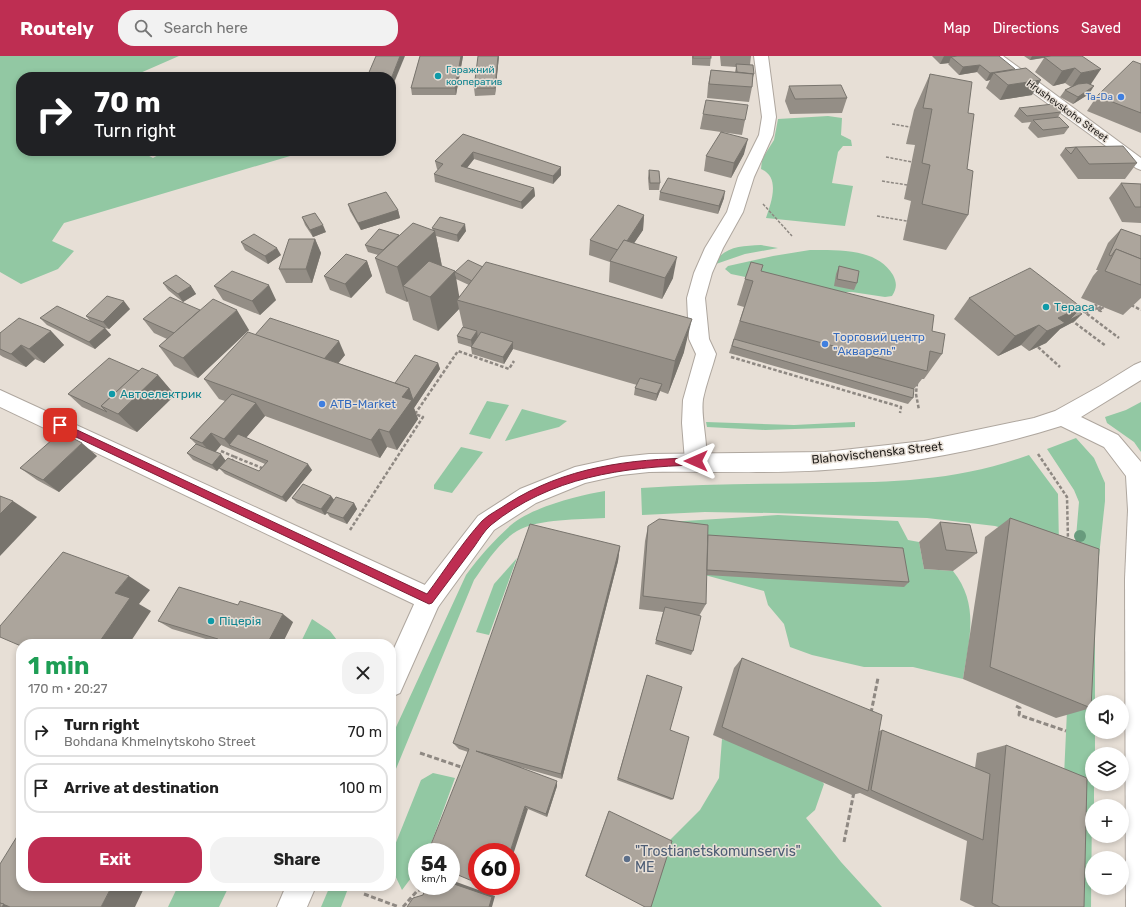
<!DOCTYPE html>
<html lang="en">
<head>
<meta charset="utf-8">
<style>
	:root { --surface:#fff; --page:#f2f2f2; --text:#222; --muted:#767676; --line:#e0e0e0; --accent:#be2e52 }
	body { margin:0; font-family:Rubik,sans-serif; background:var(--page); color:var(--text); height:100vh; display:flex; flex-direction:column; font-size:15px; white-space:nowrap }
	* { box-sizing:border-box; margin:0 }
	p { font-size:13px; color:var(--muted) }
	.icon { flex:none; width:22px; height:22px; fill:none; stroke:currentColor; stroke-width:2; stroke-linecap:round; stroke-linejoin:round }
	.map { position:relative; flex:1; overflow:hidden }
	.sheet { position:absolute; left:16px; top:583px; width:380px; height:252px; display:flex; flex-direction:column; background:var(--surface); border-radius:16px; box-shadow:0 2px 6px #0003 }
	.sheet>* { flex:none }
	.top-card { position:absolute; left:16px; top:16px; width:380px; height:84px; border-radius:16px; box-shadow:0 2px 6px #0003; background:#202124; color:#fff; overflow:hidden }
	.controls { position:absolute; left:1085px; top:639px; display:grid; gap:8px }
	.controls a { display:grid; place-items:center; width:44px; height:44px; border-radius:50%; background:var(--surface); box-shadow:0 2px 6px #0003; font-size:20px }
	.speed { position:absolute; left:408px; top:787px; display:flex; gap:8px; font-size:20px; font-weight:700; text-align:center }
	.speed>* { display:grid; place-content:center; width:52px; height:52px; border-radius:50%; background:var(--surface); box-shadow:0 2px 6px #0003; line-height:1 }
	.speed small { font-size:10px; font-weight:400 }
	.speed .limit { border:6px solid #d22; background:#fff; color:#111 }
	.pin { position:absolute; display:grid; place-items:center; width:34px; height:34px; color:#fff; margin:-17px; border-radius:8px; box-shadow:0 2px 6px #0006 }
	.me { position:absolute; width:44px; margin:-22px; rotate:270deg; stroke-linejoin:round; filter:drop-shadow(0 0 3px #0008) }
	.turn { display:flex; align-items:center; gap:14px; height:84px; padding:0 12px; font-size:18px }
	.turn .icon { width:52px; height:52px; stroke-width:2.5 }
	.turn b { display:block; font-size:28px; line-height:34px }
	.round { display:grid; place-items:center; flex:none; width:42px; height:42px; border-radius:16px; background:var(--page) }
	.summary { display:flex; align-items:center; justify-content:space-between; height:68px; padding:0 12px }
	h1 { font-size:24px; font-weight:700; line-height:30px; color:#1e9e55 }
	.primary-button { display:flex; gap:8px; margin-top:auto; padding:8px 12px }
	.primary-button a { flex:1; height:46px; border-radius:16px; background:var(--accent); color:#fff; font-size:16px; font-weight:700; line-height:46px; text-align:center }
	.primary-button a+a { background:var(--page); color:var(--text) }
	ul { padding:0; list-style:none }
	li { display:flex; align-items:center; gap:12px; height:50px; margin:0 8px 6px; padding:0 4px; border:2px solid var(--line); border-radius:16px }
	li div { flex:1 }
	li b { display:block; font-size:15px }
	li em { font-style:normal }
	header { display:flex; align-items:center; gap:24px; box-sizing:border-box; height:56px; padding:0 20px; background:var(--accent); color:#fff }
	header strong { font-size:19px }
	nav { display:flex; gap:22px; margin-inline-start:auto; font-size:14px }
	.search { width:280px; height:36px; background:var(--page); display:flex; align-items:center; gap:10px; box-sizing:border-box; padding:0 14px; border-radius:16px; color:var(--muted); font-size:15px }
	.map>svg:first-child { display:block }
	.green { fill:#92c8a3 }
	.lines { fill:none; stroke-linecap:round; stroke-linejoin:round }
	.minor-casing { stroke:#aea69e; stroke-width:2 }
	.tertiary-casing { stroke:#aea69e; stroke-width:2 }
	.primary-casing { stroke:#aea69e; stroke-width:2 }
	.path-far2 { stroke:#8e8882; stroke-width:1.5; stroke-dasharray:3 1.5; stroke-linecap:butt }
	.path-far1 { stroke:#8e8882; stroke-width:2.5; stroke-dasharray:3.5 2; stroke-linecap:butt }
	.path { stroke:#8e8882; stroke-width:3; stroke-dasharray:5 2.5; stroke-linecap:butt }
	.minor { fill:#fff; fill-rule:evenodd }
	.tertiary { fill:#fff; fill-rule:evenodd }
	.primary { fill:#fff; fill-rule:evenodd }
	.tree { fill:#689b7d }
	.wall { fill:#948e86; fill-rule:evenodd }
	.shaded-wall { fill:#78746d }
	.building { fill:#aca59c; stroke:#78746d }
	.route { fill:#be2e52; stroke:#7c1e35 }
	.culture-dot { fill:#0f9aa8; stroke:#e7dfd6; stroke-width:1.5 }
	.shop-dot { fill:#3f7fe0; stroke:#e7dfd6; stroke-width:1.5 }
	.service-dot { fill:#5c6f8a; stroke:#e7dfd6; stroke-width:1.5 }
	.labels { text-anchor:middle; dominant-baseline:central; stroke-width:3; stroke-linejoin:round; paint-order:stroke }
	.far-culture-label { font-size:10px; fill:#0d838f; stroke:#e7dfd6; text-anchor:start }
	.far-shop-label { font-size:10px; fill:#366cbe; stroke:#e7dfd6; text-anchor:end }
	.far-street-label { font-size:10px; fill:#211e1b; stroke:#e7dfd6 }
	.culture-label { font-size:12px; fill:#0d838f; stroke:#e7dfd6; text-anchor:start }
	.shop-label { font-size:12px; fill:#366cbe; stroke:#e7dfd6; text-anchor:start }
	.street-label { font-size:12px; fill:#211e1b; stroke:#e7dfd6 }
	.near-service-label { font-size:14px; fill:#4e5e75; stroke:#e7dfd6; text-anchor:start }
</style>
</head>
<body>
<header>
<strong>Routely</strong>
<div class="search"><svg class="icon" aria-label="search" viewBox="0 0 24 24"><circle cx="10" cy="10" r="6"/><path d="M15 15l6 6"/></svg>Search here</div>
<nav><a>Map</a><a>Directions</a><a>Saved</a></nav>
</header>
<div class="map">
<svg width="1141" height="851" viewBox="0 0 1141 851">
	<rect width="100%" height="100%" fill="#e7dfd6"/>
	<g class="green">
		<polygon points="0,0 179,0 131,21 21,21 21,95 140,95 153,102 165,95 307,95 64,167 52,185 74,195 58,213 21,228 0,216"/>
		<path d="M828 60 842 62 841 79 851 84 852 90H843L838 96 832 127 853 130 845 170 766 162C771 147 781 121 761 113L762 103 774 84 778 63Z"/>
		<path d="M761 189 778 192 745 198 713 209C724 190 741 190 761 189Z"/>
		<path d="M810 194C838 194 877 192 893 219 897 227 897 232 892 240L885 241 852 236H837L760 224 731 218 725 213 728 210 773 200Z"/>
		<polygon points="487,345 509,349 490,383 469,378"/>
		<polygon points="1141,346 1141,396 1134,386 1107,367 1105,361 1126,354"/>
		<polygon points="522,353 567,365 559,371 505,385"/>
		<polygon points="706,366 794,369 855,366 855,371 765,374 707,371"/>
		<polygon points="1076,382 1094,402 1105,427 1105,445 1099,500 1075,493 1079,446 1074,434 1047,393"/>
		<polygon points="461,391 483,396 452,437 434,433 434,429"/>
		<path d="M1029 399 1058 438 1059 489 995 470 927 462 772 457 705 456 642 459 641 432C702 428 762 428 823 427 898 426 957 425 1029 399Z"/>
		<path d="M605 435V462C578 464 540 462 517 475 499 486 486 507 474 524L391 725V682L466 519C479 501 494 484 511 469 530 452 579 439 605 435Z"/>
		<path d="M778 459 898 465 908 484 919 486 924 513 953 515C980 549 969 584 963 623L913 611H864L812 599 790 591 784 568 768 549 764 535 701 518 668 466Z"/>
		<polygon points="517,502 489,579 476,576 494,528"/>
		<polygon points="312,563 330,575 340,588 300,588"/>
		<polygon points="1095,563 1095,646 1092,646 1092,676 1095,676 1095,698 1092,698 1092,728 1094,728 1094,750 1092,750 1091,851 1058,851 1068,633"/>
		<polygon points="722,683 806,706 824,728 815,754 806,762 841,806 882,851 646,851 668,786 700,754 719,722"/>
		<polygon points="433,717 455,722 428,796 417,796 417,814 402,834 391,811 391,799 421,724"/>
		<polygon points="178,830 229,830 219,851 168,851"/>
		<polygon points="330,830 349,830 341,851 321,851"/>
	</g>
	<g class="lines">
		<defs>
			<g id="minor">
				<path d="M754 0H768L776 61 773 79 754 121 743 156 723 192 712 217 705 242 709 283 716 298C712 313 706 328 703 343 700 363 711 397 704 411L696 414 688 411 685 405 682 367 683 344 696 298 689 283 687 242 694 217 705 192 727 156 738 121 759 79 762 61Z"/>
				<polygon points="988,0 1003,0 1141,102 1141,114 1136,112 1025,31"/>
			</g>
			<g id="tertiary">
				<polygon points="0,334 438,535 441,543 438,551 429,555 420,551 0,351"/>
				<polygon points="1139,444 1141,445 1141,851 1126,851 1125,523 1128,454 1131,447"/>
			</g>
			<g id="primary">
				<path d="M1141 306V324L1081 361 1118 379 1141 406V463L1131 461 1128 454 1126 420 1104 391 1061 370C985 394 904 409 825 414 767 418 707 415 649 416L621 419 585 427 536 447 494 474 438 551 400 637 391 641V599L420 535 478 460 520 433 575 411 621 401 649 398 825 396 924 385 1034 362 1055 355 1100 330 1134 309Z"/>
				<polygon points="286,830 316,830 307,851 277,851"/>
			</g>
		</defs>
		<use href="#minor" class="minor-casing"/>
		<use href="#tertiary" class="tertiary-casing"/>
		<use href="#primary" class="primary-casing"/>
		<g class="path-far2">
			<polyline points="892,68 910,71"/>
			<polyline points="886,101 912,106"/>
			<polyline points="882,125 907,129"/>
			<polyline points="763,148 792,180"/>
			<polyline points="877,160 907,165"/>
		</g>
		<g class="path-far1">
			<polygon points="1094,249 1099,250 1101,253 1093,252 1092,251"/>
			<polyline points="1131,249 1141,254"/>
			<polyline points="1078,251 1119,282"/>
			<polyline points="1093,252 1101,255 1103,251"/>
			<polyline points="1085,257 1093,252"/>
			<polyline points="1071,264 1106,290"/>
			<polyline points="1038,291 1060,311"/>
			<polyline points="731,301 901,351 900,357"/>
			<polyline points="917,327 916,338 919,354"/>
			<polyline points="221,395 235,401"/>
			<polyline points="1038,398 1067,441 1068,484"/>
			<polyline points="231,406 235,401 262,412"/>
			<polyline points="350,474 423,361 415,358 458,295 509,313 514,305"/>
		</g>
		<g class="path">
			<polyline points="1068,483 1068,485"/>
			<polyline points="1016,650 1020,652 1019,659 1066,675"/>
			<polyline points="871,657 878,622"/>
			<polyline points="420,697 464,712"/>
			<polyline points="844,786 854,736"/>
			<polyline points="364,838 399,851"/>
			<polyline points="403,851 417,835 429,830"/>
		</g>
		<use href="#minor" class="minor"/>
		<use href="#tertiary" class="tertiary"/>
		<use href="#primary" class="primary"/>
	</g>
	<circle class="tree" cx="1080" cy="480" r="6"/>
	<g class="wall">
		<polygon points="420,0 463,0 456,39 412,39 411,32"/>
		<polygon points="499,0 495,39 475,40 474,32"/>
		<polygon points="692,0 711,0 710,10 692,9"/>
		<polygon points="720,0 751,0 750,9 754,18 752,25 752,31 749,46 707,42 708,29 711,14 735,16 736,11 721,10"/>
		<polygon points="932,0 999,0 1032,39 1000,44 986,32 990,24 986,25 977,16 959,19 948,8 949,7 940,8"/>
		<polygon points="1024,0 1082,0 1091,28 1090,28 1089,38 1073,48 1060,41 1065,34 1071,31 1065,27 1053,30 1035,16 1044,2 1030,4"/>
		<polygon points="1141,8 1141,77 1087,55 1097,40"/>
		<polygon points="930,18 968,57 967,113 968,159 946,194 903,184 911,145 904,143 915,89 906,88 914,54"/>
		<polygon points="789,30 847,42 842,57 790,58 785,45"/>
		<polygon points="1019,52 1061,56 1058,61 1069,71 1064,78 1038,82 1028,72 1031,66 1022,67 1014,60"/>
		<polygon points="703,58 745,64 742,79 700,73"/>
		<polygon points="463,78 561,119 553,128 474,103 467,112 534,132 535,140 522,153 435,126 434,118 438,114 437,113 435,105"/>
		<polygon points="1076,91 1137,107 1125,123 1078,123 1060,99 1065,92"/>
		<polygon points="744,98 731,122 704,115 706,100"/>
		<polygon points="649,114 660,127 659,134 649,134 648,122"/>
		<polygon points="1121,127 1141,128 1141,167 1122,166 1109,142"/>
		<polygon points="660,136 724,142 718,158 659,144"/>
		<polygon points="348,148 398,154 400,162 361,174 350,155"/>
		<polygon points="644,159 643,174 634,187 673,222 662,243 609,226 610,206 589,199 590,184"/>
		<polygon points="302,161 326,176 313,181 305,169"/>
		<polygon points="432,172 466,175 458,186 436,180 442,210 460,241 469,229 456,223 455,216 483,211 684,296 668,338 660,335 656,345 634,339 635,332 637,329 513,293 504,308 472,298 471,291 458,287 457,280 463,271 459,253 438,275 413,264 408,245 407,246 386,237 375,202 378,199 368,196 365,189 399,179 433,175"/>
		<polygon points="1121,173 1141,180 1141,242 1123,259 1081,242 1093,220 1098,214 1096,214 1108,187"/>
		<polygon points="315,183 321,197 312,227 286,227 279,213"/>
		<polygon points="241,186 281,199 268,208 245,194"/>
		<polygon points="367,205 372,220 351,242 330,234 324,220"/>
		<polygon points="839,210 857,227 854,234 834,230 836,218"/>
		<polygon points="761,215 932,275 942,298 924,323 922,323 914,333 913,342 908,348 729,297 744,251 737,249 745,223"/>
		<polygon points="163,227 191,230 196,238 183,246 168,234"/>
		<polygon points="214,230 276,244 260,259 223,244"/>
		<polygon points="969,242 1081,251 1078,255 1075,265 1060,273 1046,287 1029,295 1021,289 998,300 954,263"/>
		<polygon points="130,253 109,273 102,271 105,272 111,279 95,293 47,269 40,262 90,265 86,260"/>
		<polygon points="200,254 249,274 198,322 174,310 159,290 167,283 154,277 143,263"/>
		<polygon points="51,275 64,289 44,307 35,303 26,311 3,301 0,299 0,277"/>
		<path d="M255 279 345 299 338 307 395 327 438 307 440 313 414 352 418 363 397 394 387 391 380 402 265 360 246 382 312 414 286 446 225 418 219 412 217 415 193 404 187 397 196 388 190 382 225 345 219 343 204 323ZM221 389 235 395 265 408 259 415 226 405 215 396Z"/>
		<polygon points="158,319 175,339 137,376 82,351 68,338"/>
		<polygon points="97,400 59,436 37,424 20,412"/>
		<polygon points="331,440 334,444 354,447 357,453 347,468 330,461 327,457 325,459 297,447 292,442"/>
		<polygon points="1010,462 1091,652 1056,662 963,623 985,481"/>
		<polygon points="940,466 977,497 953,515 924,513 919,486"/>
		<polygon points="648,470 708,479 909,526 904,531 706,519 706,548 699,560 693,595 691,599 655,588 663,556 639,553 645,485"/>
		<polygon points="620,490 618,505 562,723 520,711 557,730 547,761 528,753 468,696 459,693 453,687"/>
		<polygon points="158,565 293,566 282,588 215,588 216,586 172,573"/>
		<polygon points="742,602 879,675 882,674 975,712 977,697 1006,689 1084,851 975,851 960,844 967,785 860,737 852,739 713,679 734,612"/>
		<polygon points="647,619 670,674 673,743 671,744 617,724"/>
		<polygon points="609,755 586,820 585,820 608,757"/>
	</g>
	<g class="shaded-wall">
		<polygon points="400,0 405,0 391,34 391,23"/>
		<polygon points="461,0 463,0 456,39 455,32"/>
		<polygon points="498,0 499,0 495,39 495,32"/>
		<polygon points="944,0 977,0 951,1 949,7 940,8"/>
		<polygon points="1032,0 1053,0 1030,4"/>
		<polygon points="980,9 977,16 959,19 963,11"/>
		<polygon points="1075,12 1065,27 1053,30 1062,15"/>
		<polygon points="1015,13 994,17 990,24 986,25 990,17"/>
		<polygon points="1101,13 1091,28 1071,32 1081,17"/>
		<polygon points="1041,24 1032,39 1000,44 1008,29"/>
		<polygon points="1094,30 1089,38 1073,48 1078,41"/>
		<polygon points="748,83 744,98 731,122 734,107"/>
		<polygon points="473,96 474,103 462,118 461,110"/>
		<polygon points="561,111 561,119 553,128 553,120"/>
		<polygon points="534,132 535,140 522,153 521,146"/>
		<polygon points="725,135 724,142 718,158 719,150"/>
		<polygon points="398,154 400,162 361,174 358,167"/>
		<polygon points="644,159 643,174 620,208 621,195"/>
		<polygon points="465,168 466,175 458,186 457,179"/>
		<polygon points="323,169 326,176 313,181 310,174"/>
		<polygon points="435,175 442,211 403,230 408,245 407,246 397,211"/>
		<polygon points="315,183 321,197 312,227 306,213"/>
		<polygon points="277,192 281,199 268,208 265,200"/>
		<polygon points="677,201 673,222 662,243 665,222"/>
		<polygon points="367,205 372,220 351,242 345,228"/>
		<polygon points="455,215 460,245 457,244 459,253 438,275 430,241"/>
		<polygon points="269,229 276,244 260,259 252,245"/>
		<polygon points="191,230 196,238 183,246 178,238"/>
		<polygon points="124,245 130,253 109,273 103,266"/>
		<polygon points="1081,251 1069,264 1082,258 1075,265 1060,273 1046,287 1029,295 1058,262"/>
		<polygon points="237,254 249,274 198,322 183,302"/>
		<polygon points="692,263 684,296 668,338 675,305"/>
		<polygon points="1039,269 1021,289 998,300 1015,280"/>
		<polygon points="105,272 111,279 95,293 89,286"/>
		<polygon points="51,275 64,289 44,307 29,293"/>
		<polygon points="477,275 478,282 472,291 471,284"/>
		<polygon points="339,285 345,299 328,320 321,306"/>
		<polygon points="513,286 513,293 504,308 503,301"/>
		<polygon points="21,289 35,303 26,311 11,298"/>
		<polygon points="438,307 440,313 414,352 418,363 397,394 389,376 402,341 409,332"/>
		<polygon points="158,319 175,339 137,376 118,358"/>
		<polygon points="662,328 660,335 656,345 657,338"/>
		<polygon points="256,347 265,360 237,392 229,389 235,395 224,383"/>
		<polygon points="379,373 387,391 380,402 371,384"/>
		<polygon points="211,377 221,389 213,399 202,387"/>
		<polygon points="82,387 97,400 59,436 43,424"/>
		<polygon points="221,398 226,405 217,415 212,409"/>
		<polygon points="308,408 312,414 286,446 282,441"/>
		<polygon points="331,440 335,445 326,456 327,457 325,459 321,453"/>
		<polygon points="13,445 37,461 0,500 0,458"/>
		<polygon points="354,447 357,453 347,468 343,462"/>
		<polygon points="620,490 618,505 562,723 561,718"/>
		<polygon points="129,520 150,534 139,548 151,555 129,588 98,588 115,537"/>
		<polygon points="283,558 293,566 282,588 267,588"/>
		<polygon points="557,725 557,730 547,761 546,758"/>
		<polygon points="525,750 528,753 511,805 511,796 510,796"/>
		<polygon points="451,824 495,840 492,851 489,851 451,827"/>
		<polygon points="112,830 145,830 135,851 101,851"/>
		<polygon points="499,830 503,830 502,833 497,835"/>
		<polygon points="0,839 25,851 2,851"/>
	</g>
	<g class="building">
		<polygon points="376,0 400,0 391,23 391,21 367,21"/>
		<polygon points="420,0 461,0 455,32 411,32"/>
		<polygon points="478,0 498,0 495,32 474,32"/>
		<rect x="693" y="0" width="18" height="2"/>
		<polygon points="957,0 999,0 1015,13 990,17 980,9 963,11 951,1"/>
		<polygon points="1051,0 1082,0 1101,13 1081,17 1075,12 1062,15 1044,1"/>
		<polygon points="1133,5 1141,8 1141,57 1097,40"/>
		<polygon points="736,8 753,9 754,18 737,16"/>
		<polygon points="1026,12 1041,24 1008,29 994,17"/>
		<polygon points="711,14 753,18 752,31 709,28"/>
		<polygon points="930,18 972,26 968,57 974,58 967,113 973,115 968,159 922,148 930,109 922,107 932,53 923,52"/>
		<polygon points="1087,27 1094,30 1078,41 1065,34 1078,28"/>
		<polygon points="841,29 847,42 795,43 789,30"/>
		<polygon points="706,44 748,49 745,64 703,58"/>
		<polygon points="1053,48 1061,56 1027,60 1019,52"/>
		<polygon points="1059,61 1069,71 1043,74 1033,64"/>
		<polygon points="721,76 748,83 734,107 706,100"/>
		<polygon points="463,78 561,111 553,120 473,96 461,110 534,132 521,146 434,118 443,108 435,105"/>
		<polygon points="1123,90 1137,107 1089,108 1076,91"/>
		<polygon points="1076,91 1071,98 1065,92"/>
		<polygon points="649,114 659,115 660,127 650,127"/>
		<polygon points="668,122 725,135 719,150 660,136"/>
		<polygon points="1121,127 1141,128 1141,151 1135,151"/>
		<polygon points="386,136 398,154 358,167 348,148"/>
		<polygon points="618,149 644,159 627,185 624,184 618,194 590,184"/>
		<polygon points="315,157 323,169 310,174 302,161"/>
		<polygon points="440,161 465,168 457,179 432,172"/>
		<polygon points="413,167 435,175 397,211 375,202"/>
		<polygon points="379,173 399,179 383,194 365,189"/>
		<polygon points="1121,173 1141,180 1141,203 1116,193 1111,200 1109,199"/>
		<polygon points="254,178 277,192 265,200 241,186"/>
		<polygon points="289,183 315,183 306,213 279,213"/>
		<polygon points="624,184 677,201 665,222 610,205"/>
		<polygon points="1116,193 1141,203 1141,229 1105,215"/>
		<polygon points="346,198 367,205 345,228 324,220"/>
		<polygon points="468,204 483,211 472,225 455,216"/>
		<polygon points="429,205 455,215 430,241 403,230"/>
		<polygon points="486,206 692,263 675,305 457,244"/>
		<polygon points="751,206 763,209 761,215 934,259 932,275 945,278 942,298 930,295 927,315 740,265 753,225 745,223"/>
		<polygon points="839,210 859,215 857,227 837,223"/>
		<polygon points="1030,212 1081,251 1058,262 1065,267 1047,275 1039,269 1015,280 969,242"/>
		<polygon points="232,215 269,229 252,245 214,230"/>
		<polygon points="176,219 191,230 178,238 163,227"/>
		<polygon points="107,240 124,245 103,266 86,260"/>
		<polygon points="170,241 200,254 174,277 143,263"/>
		<polygon points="213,243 237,254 183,302 159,290"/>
		<polygon points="57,250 105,272 89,286 40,262"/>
		<polygon points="1078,255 1082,258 1069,264"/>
		<polygon points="19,262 51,275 29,293 21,289 11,298 0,293 0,277"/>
		<polygon points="270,262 339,285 324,303 255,279"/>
		<polygon points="463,271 477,275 471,284 457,280"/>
		<polygon points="248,276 409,332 402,341 412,344 389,376 379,373 371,384 204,323"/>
		<polygon points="481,276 513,286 503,301 471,291"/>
		<polygon points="734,283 914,333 913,342 732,290"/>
		<polygon points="415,299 438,307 413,344 409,332 395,327"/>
		<polygon points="109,302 139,315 101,350 107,356 68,338"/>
		<polygon points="142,312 158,319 118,358 101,350"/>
		<polygon points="640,322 662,328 657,338 635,332"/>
		<polygon points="232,338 256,347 224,383 211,377 202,387 190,382"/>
		<polygon points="61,376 82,387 43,424 20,412"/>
		<polygon points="238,378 308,408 282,441 219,412 228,402 259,415 268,405 229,389"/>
		<polygon points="196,388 221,398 212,409 187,397"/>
		<polygon points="303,428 331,440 321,453 292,442"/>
		<polygon points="0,440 13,445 0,458"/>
		<polygon points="336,441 354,447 343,462 326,456"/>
		<polygon points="1010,462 1099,493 1091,652 990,611"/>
		<polygon points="659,463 708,469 706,548 643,540 648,470"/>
		<polygon points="940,466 970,469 977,497 946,494"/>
		<polygon points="530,468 620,490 561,718 476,695 557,725 546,758 525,750 510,796 477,796 477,827 451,816 451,796 428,796 469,693 453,687"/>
		<polygon points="708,479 903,492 909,526 707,514"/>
		<polygon points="63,496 129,520 115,537 130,542 98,588 21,588 21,590 0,581 0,570"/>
		<polygon points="179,531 238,549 240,545 283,558 267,588 215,588 218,583 158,565"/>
		<polygon points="665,551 701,560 693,595 656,584"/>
		<polygon points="742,602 882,659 868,735 722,671"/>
		<polygon points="647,619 682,631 670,674 689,681 673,743 618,722"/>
		<polygon points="882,674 990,718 983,784 871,734"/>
		<polygon points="1006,689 1087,722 1084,851 1000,851 992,847"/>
		<polygon points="609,755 672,785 651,851 645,851 586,820"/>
		<polygon points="21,774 21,830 112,830 101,851 10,851 0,847 0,808"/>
		<polygon points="451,827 492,841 489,851 407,851 413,842 423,839 426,830 451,830"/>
		<polygon points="485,830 499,830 497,835"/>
		<polygon points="0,847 4,848 2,851 0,851"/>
	</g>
	<path class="route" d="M60 366 427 538C445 514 462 487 482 465 489 458 500 453 507 448 565 411 629 403 696 402L701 405 696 409C623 411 550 421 491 469 484 475 479 484 474 491 460 510 446 528 432 547L429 548 57 372 56 369Z"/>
	<g class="culture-dot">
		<circle cx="438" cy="20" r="4"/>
		<circle cx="1046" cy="251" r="4"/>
		<circle cx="112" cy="338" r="4"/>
		<circle cx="211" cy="565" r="4"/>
	</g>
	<g class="shop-dot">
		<circle cx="1121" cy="41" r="4"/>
		<circle cx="825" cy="288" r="4"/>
		<circle cx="322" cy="348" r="4"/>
	</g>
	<circle class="service-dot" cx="627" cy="803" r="4"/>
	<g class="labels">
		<g class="far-culture-label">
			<text x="446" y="14">Гаражний<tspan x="446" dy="12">кооператив</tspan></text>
		</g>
		<g class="far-shop-label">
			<text x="1113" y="41">Ta-Da</text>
		</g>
		<g class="far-street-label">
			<text transform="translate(1067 55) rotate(36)">Hrushevskoho Street</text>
		</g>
		<g class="culture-label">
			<text x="1054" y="251">Тераса</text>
			<text x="120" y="338">Автоелектрик</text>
			<text x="219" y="565">Піцерія</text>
		</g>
		<g class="shop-label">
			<text x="833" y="281">Торговий центр<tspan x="833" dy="14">"Акварель"</tspan></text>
			<text x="330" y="348">ATB-Market</text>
		</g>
		<g class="street-label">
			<text transform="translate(877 397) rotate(-6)">Blahovischenska Street</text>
		</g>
		<g class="near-service-label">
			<text x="635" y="795">"Trostianetskomunservis"<tspan x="635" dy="16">ME</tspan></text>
		</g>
	</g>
</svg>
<div class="controls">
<a><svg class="icon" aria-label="sound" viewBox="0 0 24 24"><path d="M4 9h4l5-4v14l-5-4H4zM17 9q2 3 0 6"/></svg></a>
<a><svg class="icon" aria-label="layers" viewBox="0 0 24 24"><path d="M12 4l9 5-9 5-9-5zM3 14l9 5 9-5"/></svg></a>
<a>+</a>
<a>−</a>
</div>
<div class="speed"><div>54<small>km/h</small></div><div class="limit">60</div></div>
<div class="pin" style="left:60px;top:369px;background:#d93025"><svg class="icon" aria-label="arrive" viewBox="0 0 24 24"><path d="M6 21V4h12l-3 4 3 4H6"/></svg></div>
<svg class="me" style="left:696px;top:405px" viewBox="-20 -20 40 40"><path d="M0-17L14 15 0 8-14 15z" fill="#be2e52" stroke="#fff" stroke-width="4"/></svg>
<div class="top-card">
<div class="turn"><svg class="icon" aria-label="right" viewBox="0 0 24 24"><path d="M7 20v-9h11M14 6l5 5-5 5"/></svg><div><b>70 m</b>Turn right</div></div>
</div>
<section class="sheet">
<div class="summary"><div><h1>1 min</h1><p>170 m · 20:27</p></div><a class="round"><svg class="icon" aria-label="close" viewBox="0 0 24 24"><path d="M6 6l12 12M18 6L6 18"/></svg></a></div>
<ul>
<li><svg class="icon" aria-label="right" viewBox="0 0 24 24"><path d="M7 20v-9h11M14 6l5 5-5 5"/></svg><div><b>Turn right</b><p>Bohdana Khmelnytskoho Street</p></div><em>70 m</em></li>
<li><svg class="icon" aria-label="arrive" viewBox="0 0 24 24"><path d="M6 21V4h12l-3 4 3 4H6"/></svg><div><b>Arrive at destination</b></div><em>100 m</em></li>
</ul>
<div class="primary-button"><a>Exit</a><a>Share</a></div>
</section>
</div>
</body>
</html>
